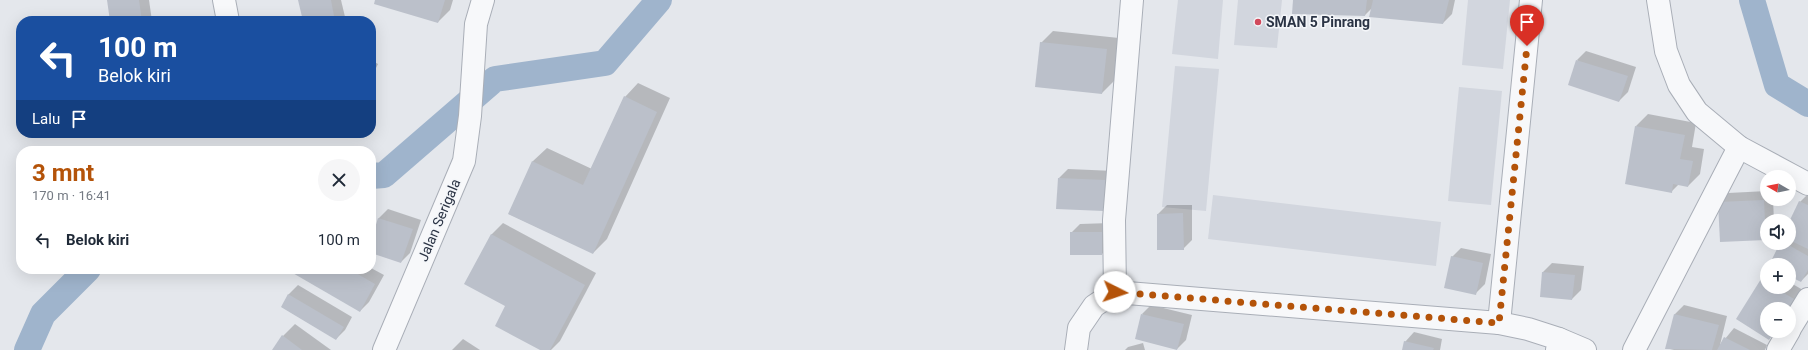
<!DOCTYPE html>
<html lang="id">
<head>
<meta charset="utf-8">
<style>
	:root { --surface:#fff; --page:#f6f6f7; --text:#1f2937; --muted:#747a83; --accent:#b45309 }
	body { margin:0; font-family:Roboto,sans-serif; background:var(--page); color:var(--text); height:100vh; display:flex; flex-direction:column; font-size:15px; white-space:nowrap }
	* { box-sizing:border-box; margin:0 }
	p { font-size:13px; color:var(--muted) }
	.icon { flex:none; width:22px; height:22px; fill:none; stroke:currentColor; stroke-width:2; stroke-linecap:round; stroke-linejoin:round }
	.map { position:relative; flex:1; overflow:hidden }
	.drawer { position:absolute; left:16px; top:146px; width:360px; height:128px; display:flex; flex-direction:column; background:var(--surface); border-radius:16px; box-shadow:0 4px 16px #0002 }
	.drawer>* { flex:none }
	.guide { position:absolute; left:16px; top:16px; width:360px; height:122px; border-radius:16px; box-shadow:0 4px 16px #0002; background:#1a4fa0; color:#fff; overflow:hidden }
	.needle { width:26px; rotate:279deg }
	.fabs { position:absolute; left:1760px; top:170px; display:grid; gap:8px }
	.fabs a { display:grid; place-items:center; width:36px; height:36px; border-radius:50%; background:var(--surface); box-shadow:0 4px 16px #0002; font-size:20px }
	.pin { position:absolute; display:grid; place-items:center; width:34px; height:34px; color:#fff; margin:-41px -17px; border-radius:50% 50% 50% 0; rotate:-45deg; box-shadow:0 0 4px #0007 }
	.pin .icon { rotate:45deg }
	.me { position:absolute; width:44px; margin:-22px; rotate:94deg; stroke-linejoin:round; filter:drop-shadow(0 0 3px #0008) }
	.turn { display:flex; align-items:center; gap:14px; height:84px; padding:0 16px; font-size:18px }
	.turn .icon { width:52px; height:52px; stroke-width:2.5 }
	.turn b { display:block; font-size:28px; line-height:34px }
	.then { display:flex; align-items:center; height:38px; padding:0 16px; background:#0003; gap:8px; font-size:15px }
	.round { display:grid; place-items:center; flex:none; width:42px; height:42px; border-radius:21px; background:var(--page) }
	.summary { display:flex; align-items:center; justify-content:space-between; height:68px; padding:0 16px }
	h1 { font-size:24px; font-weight:700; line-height:30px; color:var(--accent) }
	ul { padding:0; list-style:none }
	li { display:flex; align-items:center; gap:12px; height:52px; padding:0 16px }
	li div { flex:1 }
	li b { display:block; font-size:15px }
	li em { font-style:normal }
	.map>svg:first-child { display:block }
	.built { fill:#d2d6de }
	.shadow { fill:#0003 }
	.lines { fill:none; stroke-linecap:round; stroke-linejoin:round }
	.canal { stroke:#9fb4cc; stroke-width:26 }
	.building { fill:#bbc0ca }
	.minor-casing { stroke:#a9aeb7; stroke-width:24 }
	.minor { stroke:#f7f8fa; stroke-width:22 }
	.route { stroke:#b45309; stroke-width:7; stroke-dasharray:0 12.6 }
	.poi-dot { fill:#d1495b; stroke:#f4f6f9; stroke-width:1.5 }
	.labels { text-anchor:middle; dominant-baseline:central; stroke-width:3; stroke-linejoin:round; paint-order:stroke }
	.poi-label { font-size:14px; font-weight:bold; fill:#2b3445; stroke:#f4f6f9; text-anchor:start }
	.street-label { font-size:14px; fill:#2b3445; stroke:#f4f6f9 }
</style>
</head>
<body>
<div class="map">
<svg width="1808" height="350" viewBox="0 0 1808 350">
	<rect width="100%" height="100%" fill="#e4e7ec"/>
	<g class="built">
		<polygon points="1178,0 1223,0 1218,59 1172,54"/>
		<polygon points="1238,0 1282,0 1277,48 1234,45"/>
		<polygon points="1468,0 1510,0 1503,69 1462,65"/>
		<polygon points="1175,66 1219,69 1206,211 1162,207"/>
		<polygon points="1459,87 1502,91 1491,205 1448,201"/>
		<polygon points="1213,195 1441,222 1436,266 1208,239"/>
	</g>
	<g class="shadow">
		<polygon points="108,0 149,0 152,21 111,21"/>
		<polygon points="300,0 341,0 346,21 304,21"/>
		<polygon points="376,0 453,0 450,10 438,22"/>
		<polygon points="1294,0 1455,0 1452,14 1443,23 1372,8 1365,15"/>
		<polygon points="1053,31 1119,38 1114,81 1102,93 1041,43"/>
		<polygon points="1586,51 1636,67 1628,92 1619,101 1577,60"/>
		<polygon points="371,60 378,64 371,78"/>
		<polygon points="638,83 670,98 607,239 593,253 509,214 533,161 547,148 592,169 625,97"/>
		<polygon points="1648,114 1696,123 1692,147 1704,149 1700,174 1688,186 1679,184 1672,191 1636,126"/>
		<polygon points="1068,169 1115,171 1113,201 1059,178"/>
		<polygon points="1767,191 1767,199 1773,199 1774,221 1767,221 1767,238 1765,239 1719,202 1728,193"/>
		<polygon points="1808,194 1808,274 1801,281 1789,274 1789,265 1772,265 1781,243 1789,243 1789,224 1800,202"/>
		<polygon points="1167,205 1192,205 1192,240 1183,249 1158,214"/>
		<polygon points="388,209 421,220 410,253 401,262 371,252 371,244 379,218"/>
		<polygon points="503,223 596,273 560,341 551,350 542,350 507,305 491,235"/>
		<polygon points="1110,223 1111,245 1102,254 1071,233 1080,224"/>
		<polygon points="1461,248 1491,254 1485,284 1475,294 1452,257"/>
		<polygon points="1552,263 1584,266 1581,290 1572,299 1541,296 1543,272"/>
		<polygon points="371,268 384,275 369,302 360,311 294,269 371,269"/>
		<polygon points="1767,275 1767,287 1789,287 1789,282 1803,290 1789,309 1767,309 1767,331 1777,331 1769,339 1738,319 1762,280"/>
		<polygon points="298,285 352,317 345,330 336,339 282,307 289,294"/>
		<polygon points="1151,305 1192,315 1186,340 1177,349 1142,314"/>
		<polygon points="1684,305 1727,316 1720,345 1734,328 1767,345 1765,350 1674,350 1666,348 1675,314"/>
		<polygon points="295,324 331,350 273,350 283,336"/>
		<polygon points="1414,332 1442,339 1440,350 1403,350 1405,342"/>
		<polygon points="463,339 480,350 452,350"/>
		<polygon points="1143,343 1145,350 1125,350 1128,347"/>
	</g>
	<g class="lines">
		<g class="canal">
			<polyline points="1752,0 1777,85 1808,104"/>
			<polyline points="371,176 384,175 495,79 605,63 659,0"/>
			<polyline points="27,350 43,314 88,269"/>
		</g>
	</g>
	<g class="building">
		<polygon points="107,0 139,0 142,21 110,21"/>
		<polygon points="298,0 331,0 335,21 303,21"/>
		<polygon points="375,0 445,0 438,23 374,4"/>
		<polygon points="1293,0 1367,0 1365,16 1292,14"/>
		<polygon points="1373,0 1449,0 1443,24 1369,17"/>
		<polygon points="1040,42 1107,49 1102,94 1035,87"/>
		<polygon points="1576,60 1628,76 1619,102 1568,85"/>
		<polygon points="624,96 657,112 593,254 508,214 532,161 583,185"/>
		<polygon points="1635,126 1685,135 1680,159 1693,161 1688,187 1673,184 1672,193 1625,184"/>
		<polygon points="1058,178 1106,180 1104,211 1056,209"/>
		<polygon points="1764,200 1766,240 1720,242 1718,202"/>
		<polygon points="1799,201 1808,205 1808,249 1789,240 1789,222"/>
		<polygon points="1183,213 1184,250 1157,250 1157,214"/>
		<polygon points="378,218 413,229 401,263 371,253 371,241"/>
		<rect x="1070" y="232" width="32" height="23"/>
		<polygon points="491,234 585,285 550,350 540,350 495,326 505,306 464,284"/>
		<polygon points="1780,243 1785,243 1808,256 1808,270 1801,282 1789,276 1789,265 1769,265"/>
		<polygon points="1451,256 1483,263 1476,295 1444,288"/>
		<polygon points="293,269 349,269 375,284 360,312 291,272"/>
		<polygon points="1542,272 1575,275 1572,300 1540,297"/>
		<polygon points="1761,279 1767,282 1767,287 1774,287 1794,299 1788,309 1767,309 1767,331 1775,331 1769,340 1736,319"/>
		<polygon points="288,294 344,327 336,340 281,307"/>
		<polygon points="1141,314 1184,324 1177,350 1135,339"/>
		<polygon points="1674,314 1719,325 1712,350 1665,349"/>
		<polygon points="282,335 302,350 272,350"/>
		<polygon points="1724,337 1750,350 1717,350"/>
		<polygon points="1404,341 1434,348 1433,350 1402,350"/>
	</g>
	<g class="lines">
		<defs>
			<g id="minor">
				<polyline points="224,0 228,21"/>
				<polyline points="1658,0 1666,51 1679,85 1697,112 1739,147 1808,184"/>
				<polyline points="1115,292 1114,220 1132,0"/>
				<polyline points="1499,323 1528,329 1559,339 1557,350"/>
				<polyline points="1789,330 1808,299"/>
				<polyline points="1559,339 1585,350"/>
				<polyline points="384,350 464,161 470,116 476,24 483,0"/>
				<polyline points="1076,350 1079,328 1094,306 1115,292 1499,323 1531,0"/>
				<polyline points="1634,350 1739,147"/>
				<polyline points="1778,350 1789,331"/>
			</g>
		</defs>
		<use href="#minor" class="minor-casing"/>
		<use href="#minor" class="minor"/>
	</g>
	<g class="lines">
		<polyline class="route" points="1115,292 1499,323 1527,46"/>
	</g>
	<circle class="poi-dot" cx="1258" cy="22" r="4"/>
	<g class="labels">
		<g class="poi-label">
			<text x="1266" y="22">SMAN 5 Pinrang</text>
		</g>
		<g class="street-label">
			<text transform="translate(439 220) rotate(-67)">Jalan Serigala</text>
		</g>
	</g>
</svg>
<div class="fabs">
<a><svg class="needle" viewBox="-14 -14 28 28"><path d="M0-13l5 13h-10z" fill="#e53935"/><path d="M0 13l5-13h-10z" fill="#747a83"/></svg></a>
<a><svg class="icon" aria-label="sound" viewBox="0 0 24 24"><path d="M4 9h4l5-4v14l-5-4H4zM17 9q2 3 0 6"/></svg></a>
<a>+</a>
<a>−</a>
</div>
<div class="pin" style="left:1527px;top:46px;background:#d93025"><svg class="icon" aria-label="arrive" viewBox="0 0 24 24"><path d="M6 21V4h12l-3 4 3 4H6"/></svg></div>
<svg class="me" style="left:1115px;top:292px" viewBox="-20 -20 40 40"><circle r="19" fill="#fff"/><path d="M0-13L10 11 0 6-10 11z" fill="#b45309"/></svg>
<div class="guide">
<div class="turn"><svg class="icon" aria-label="left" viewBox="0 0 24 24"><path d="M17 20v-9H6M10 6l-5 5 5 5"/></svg><div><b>100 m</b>Belok kiri</div></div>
<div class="then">Lalu<svg class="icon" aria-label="arrive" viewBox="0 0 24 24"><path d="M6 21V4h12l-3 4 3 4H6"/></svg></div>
</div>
<section class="drawer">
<div class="summary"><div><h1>3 mnt</h1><p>170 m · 16:41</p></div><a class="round"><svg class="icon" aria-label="close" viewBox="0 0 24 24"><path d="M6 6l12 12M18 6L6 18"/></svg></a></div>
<ul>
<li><svg class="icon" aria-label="left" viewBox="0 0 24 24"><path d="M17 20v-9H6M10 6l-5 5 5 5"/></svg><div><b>Belok kiri</b></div><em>100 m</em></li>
</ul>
</section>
</div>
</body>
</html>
